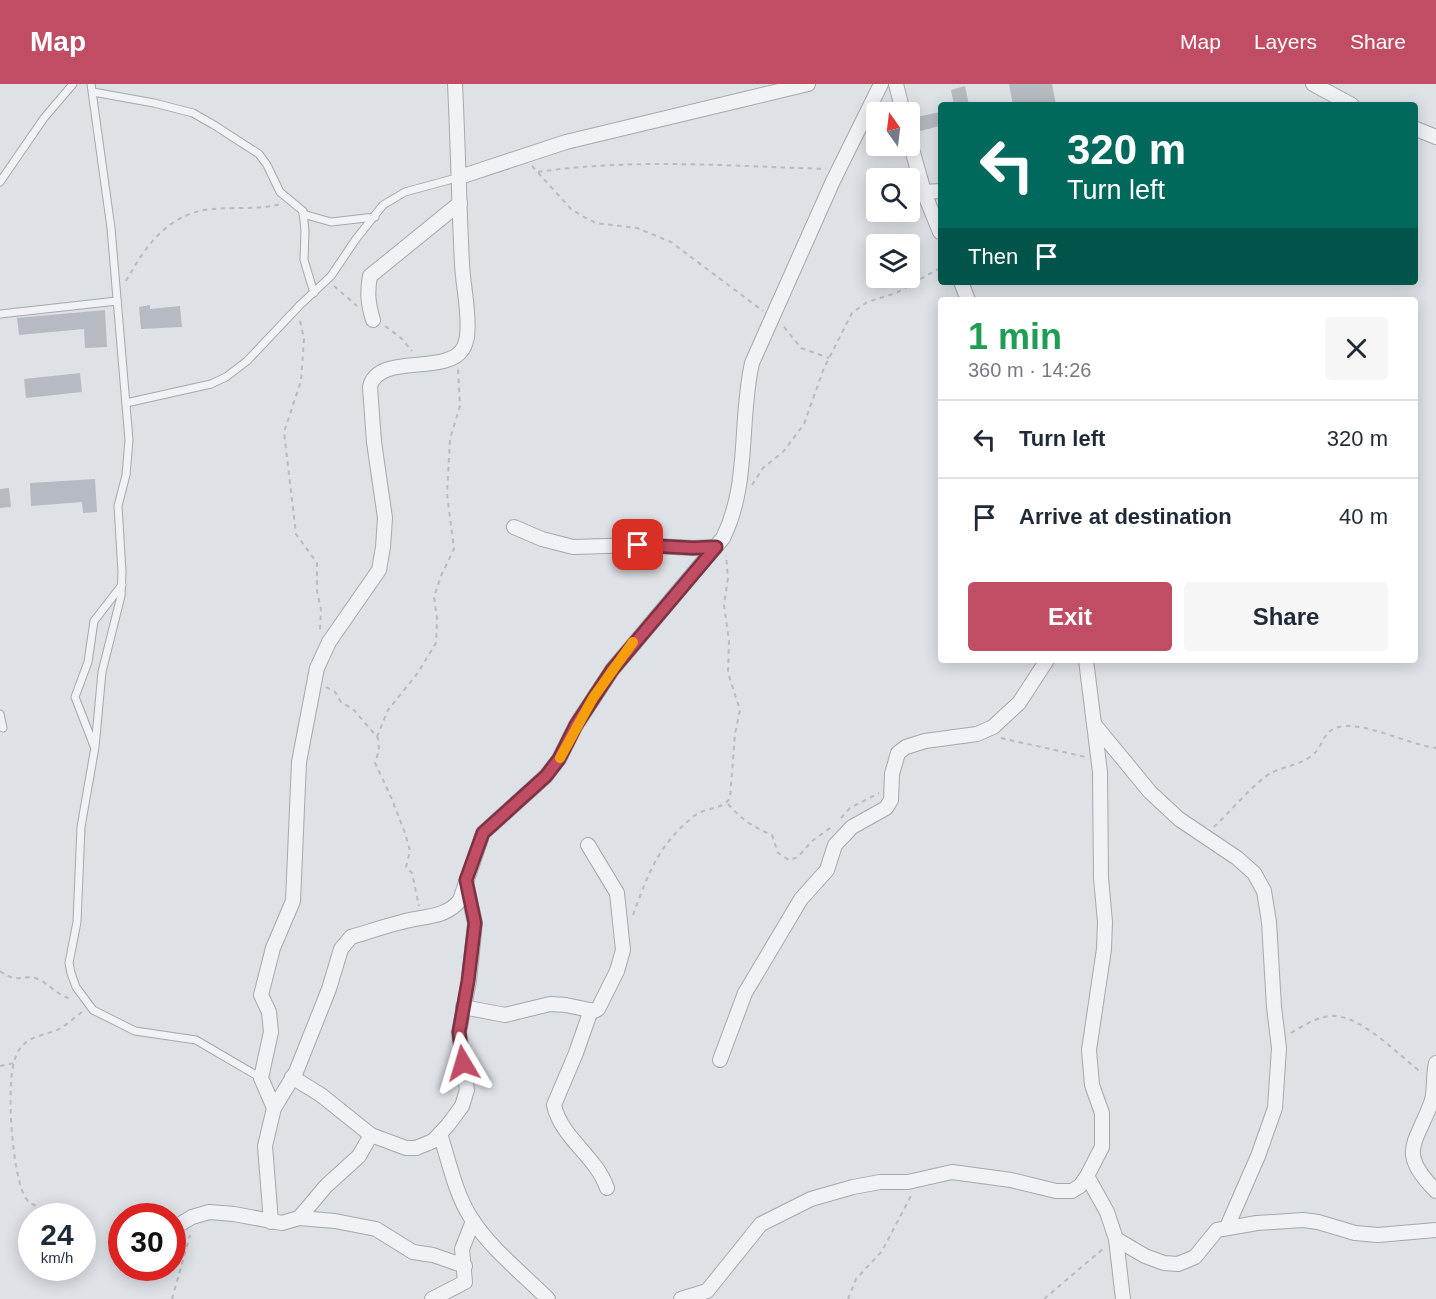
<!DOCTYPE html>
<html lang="en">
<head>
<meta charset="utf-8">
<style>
	:root { --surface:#fff; --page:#f6f6f7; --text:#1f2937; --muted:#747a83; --line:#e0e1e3; --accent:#c14d64 }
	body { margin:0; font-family:Helvetica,sans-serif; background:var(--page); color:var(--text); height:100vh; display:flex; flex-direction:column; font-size:22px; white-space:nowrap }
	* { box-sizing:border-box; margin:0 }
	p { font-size:20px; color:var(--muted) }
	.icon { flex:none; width:33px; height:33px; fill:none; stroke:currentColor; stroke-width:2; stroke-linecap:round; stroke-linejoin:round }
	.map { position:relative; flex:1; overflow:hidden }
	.details { position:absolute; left:938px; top:213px; width:480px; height:366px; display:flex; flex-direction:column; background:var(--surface); border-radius:6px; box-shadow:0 3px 15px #0003 }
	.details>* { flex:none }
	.hud { position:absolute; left:938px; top:18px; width:480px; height:183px; border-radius:6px; box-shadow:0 3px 15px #0003; background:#00695c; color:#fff; overflow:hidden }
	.needle { width:39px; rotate:346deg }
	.tools { position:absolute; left:866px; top:18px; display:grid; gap:12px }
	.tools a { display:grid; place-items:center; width:54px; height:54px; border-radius:6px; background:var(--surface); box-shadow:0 3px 15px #0003; font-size:30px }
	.speed { position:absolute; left:18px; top:1119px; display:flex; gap:12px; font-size:30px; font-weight:700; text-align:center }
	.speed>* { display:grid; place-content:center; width:78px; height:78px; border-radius:50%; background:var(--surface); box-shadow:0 3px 15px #0003; line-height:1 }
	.speed small { font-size:15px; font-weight:400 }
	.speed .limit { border:9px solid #d22; background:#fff; color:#111 }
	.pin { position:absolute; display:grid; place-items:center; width:51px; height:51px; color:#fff; margin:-26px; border-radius:12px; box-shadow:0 3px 9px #0006 }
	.me { position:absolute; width:66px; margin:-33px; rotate:353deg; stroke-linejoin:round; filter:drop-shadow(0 0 4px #0008) }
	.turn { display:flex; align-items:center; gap:21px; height:126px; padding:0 30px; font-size:27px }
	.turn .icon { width:78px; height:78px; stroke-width:2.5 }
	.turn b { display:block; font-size:42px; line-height:51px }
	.then { display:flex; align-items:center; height:57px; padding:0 30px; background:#0003; gap:12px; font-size:22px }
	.round { display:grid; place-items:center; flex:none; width:63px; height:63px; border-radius:6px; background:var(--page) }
	.overview { display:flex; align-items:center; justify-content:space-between; height:102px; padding:0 30px }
	h1 { font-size:36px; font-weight:700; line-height:45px; color:#1e9e55 }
	.cta { display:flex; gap:12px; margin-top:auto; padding:12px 30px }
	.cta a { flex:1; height:69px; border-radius:6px; background:var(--accent); color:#fff; font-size:24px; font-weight:700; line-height:69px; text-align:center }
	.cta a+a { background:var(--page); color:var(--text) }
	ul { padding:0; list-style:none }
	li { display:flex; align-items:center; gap:18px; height:78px; padding:0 30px; border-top:2px solid var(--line) }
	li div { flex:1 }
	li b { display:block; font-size:22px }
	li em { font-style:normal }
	header { display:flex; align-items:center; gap:36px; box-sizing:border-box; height:84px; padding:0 30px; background:var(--accent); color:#fff }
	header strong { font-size:28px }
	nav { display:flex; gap:33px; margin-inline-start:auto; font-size:21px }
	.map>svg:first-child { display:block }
	.building { fill:#b6bbc2 }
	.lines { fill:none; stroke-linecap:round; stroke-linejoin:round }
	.service-casing { stroke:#a4a8af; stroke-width:9 }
	.minor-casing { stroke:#a4a8af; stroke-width:16 }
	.path { stroke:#b8bcc1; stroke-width:2; stroke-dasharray:4.5 4.5; stroke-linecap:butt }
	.service { stroke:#f0f2f5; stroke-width:7 }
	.minor { stroke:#f0f2f5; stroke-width:14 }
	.route-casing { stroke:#7d3241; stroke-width:15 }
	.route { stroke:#c14d64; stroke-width:10 }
	.slow { stroke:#f59e0b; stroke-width:10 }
</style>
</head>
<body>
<header>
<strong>Map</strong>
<nav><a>Map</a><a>Layers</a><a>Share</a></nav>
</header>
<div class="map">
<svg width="1436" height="1215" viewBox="0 0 1436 1215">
	<rect width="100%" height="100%" fill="#dee1e6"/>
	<g class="building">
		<polygon points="1009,0 1052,0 1056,21 1013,21"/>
		<polygon points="965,2 969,21 954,21 951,6"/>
		<polygon points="940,28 940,42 920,47 917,33"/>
		<polygon points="150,221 150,225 180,222 182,243 141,245 139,223"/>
		<polygon points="105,226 107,263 85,264 84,245 19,251 17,234"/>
		<polygon points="80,289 82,308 26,314 24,295"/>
		<polygon points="95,395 97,428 83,429 82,418 31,422 30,399"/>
		<polygon points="9,404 11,423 0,424 0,405"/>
	</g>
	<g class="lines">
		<defs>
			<g id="service">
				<polyline points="91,0 111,144 129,356 126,391 118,422 122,488 121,512 102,588 95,663 81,743 77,838 69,879 71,889 76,903 93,926 135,947 196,956 261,994"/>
				<polyline points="93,8 154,19 193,29 214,41 259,70 267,81 280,108 303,127 305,147 304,176 314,209"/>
				<polyline points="0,98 44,34 73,0"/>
				<polyline points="303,130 331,138 375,133"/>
				<polyline points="0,230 117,217"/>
				<polyline points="126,319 211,300 226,293 247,277 300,221 331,192 356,155 383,121 405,108 460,93"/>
				<polyline points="0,630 3,644"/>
				<polyline points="94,662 75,613 88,578 94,537 122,501"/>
			</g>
			<g id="minor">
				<polyline points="896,0 903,28"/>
				<polyline points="1313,0 1352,21"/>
				<polyline points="1414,44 1436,53"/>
				<polyline points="909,55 925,111 940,148"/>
				<polyline points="460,93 566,58 808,0"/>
				<polyline points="924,108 940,107"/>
				<polyline points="961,198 968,216"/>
				<path d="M373 236C368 220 367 208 370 192L460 119"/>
				<polyline points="514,443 542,455 573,463 638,461 693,464 716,463"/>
				<polyline points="1094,640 1150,708 1179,735 1237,774 1254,789 1264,807 1269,838 1274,923 1279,964 1275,1024 1258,1072 1227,1143"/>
				<polyline points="463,923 505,931 550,920 566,921 594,927 598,925 617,887 623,866 617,809 588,761"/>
				<path d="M591 926 576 969 554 1021C561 1054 596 1072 607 1104"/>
				<polyline points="720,976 745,909 801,815 827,786 835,761 852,743 886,724 891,716 892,690 898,669 906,663 925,657 977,650 993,643 1019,619 1047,576"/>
				<path d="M1436 979C1433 991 1435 1005 1432 1016 1417 1060 1396 1067 1436 1107"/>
				<polyline points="292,993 321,1011 371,1051 406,1064 416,1064 433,1057 448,1041 462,1022 467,1006 459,948 469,897 475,839 466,799"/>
				<path d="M274 1024 261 994 271 948 269 928 261 911 273 864 293 817 299 678 317 584 329 558 379 486 383 463 385 434 374 358 370 303C377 269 445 291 462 266 465 263 466 257 467 253 470 229 463 203 462 180 459 120 458 60 455 0"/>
				<path d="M440 1050C449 1077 455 1109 471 1134 491 1165 522 1189 548 1215"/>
				<polyline points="1087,1092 1107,1128 1116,1155 1123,1215"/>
				<polyline points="299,1134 335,1137 376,1145 413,1168 433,1171 465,1182"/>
				<path d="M271 1138 265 1062 274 1024 296 988 329 905 341 865 351 853C368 848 385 842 402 838 422 832 447 834 460 816L483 749 546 692 559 675 576 641 612 586 723 454C750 400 739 336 752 279L833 97 881 0"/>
				<polyline points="172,1145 192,1133 209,1128 234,1130 282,1139 299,1134 326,1102 359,1072 371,1051"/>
				<polyline points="1116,1155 1145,1172 1164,1179 1178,1180 1195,1173 1217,1146 1257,1139 1303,1136 1318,1138 1355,1149 1378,1151 1436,1146"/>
				<polyline points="432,1215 465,1198 462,1165 473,1137"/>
				<polyline points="681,1215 707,1207 761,1140 811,1115 853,1103 880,1098 908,1098 952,1088 1011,1096 1056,1107 1072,1107 1080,1102 1087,1092 1102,1063 1102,1029 1092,1001 1089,966 1104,865 1105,838 1101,794 1100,688 1086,576"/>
			</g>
		</defs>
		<use href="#service" class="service-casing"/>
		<use href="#minor" class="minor-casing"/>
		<g class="path">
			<polyline points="532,82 571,125 584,133 596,139 637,144 671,158 763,227"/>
			<path d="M538 88C633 74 730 82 826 85"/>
			<path d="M126 197C146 161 168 130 211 125 235 123 257 126 281 120"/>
			<polyline points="334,202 357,222"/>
			<polyline points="300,237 304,255 301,297 284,348 296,450 317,479 317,507 321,526 320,546"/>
			<polyline points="385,242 401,254 412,267"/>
			<polyline points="784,243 801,264 829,274"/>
			<polyline points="752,401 763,384 783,368 804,340 824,284 852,229 867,218 896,209 940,184"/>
			<polyline points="326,603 335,608 341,618 353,625 378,654 379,666 375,679 391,713 405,749 410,767 406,783 412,789 419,822"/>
			<polyline points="377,653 388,626 417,590 436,559 437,535 434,513 441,492 454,465 447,410 450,355 460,322 458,285"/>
			<polyline points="1001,654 1086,673"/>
			<path d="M728 720C741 735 753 743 772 751L778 769 789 776 798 773 812 757 833 742"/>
			<polyline points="841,734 850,724 879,709"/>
			<path d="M1214 743C1227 731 1257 696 1271 689 1283 683 1298 681 1310 673 1326 663 1319 644 1346 642 1371 641 1408 660 1436 664"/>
			<path d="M633 831C648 790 658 761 694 732 705 723 723 726 730 714L735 650 740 626 728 589 729 557 724 521 728 494 726 471"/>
			<path d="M0 887C18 901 23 889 38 895 51 901 57 912 72 915"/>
			<path d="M1291 949C1303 942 1315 934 1329 932 1360 929 1398 971 1422 989"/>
			<polyline points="0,982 14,979"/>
			<path d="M44 1125C37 1122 30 1121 25 1113 12 1090 5 996 16 972 24 952 40 953 57 946 66 942 75 933 83 927"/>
			<polyline points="172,1215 190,1151"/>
			<polyline points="848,1215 856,1195 882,1167 912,1110"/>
			<polyline points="1044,1215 1104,1164"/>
		</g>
		<use href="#service" class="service"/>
		<use href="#minor" class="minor"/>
	</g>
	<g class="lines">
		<defs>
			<polyline id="route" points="463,979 459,948 468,897 475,839 466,796 483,749 546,692 559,675 576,641 612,586 716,463 693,464 638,461"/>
		</defs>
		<use href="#route" class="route-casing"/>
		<use href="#route" class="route"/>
		<polyline class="slow" points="560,674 593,614 633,558"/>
	</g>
</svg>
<div class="tools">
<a><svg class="needle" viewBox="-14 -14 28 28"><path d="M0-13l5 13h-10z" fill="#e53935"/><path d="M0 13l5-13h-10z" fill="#747a83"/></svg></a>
<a><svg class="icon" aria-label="search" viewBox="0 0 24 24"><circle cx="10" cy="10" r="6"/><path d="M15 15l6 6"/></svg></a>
<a><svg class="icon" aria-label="layers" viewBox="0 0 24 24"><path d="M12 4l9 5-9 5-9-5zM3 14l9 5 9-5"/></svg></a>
</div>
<div class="speed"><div>24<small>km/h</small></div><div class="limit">30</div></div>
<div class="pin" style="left:638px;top:461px;background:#d93025"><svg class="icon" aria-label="arrive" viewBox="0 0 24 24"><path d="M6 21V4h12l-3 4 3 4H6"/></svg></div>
<svg class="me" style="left:463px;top:979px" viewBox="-20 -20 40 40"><path d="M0-17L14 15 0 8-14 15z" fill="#c14d64" stroke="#fff" stroke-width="4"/></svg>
<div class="hud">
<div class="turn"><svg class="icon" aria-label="left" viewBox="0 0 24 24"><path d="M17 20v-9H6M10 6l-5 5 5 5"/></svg><div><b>320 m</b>Turn left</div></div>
<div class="then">Then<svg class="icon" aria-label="arrive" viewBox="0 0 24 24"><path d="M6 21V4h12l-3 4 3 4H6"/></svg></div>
</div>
<section class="details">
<div class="overview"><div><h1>1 min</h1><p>360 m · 14:26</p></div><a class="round"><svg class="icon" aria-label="close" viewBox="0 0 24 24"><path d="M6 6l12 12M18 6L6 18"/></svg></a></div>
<ul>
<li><svg class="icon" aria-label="left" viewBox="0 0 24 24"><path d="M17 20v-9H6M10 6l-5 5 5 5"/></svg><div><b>Turn left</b></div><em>320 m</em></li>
<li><svg class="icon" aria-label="arrive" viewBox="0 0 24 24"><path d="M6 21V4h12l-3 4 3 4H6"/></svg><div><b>Arrive at destination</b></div><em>40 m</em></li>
</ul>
<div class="cta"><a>Exit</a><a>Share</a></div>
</section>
</div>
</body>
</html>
